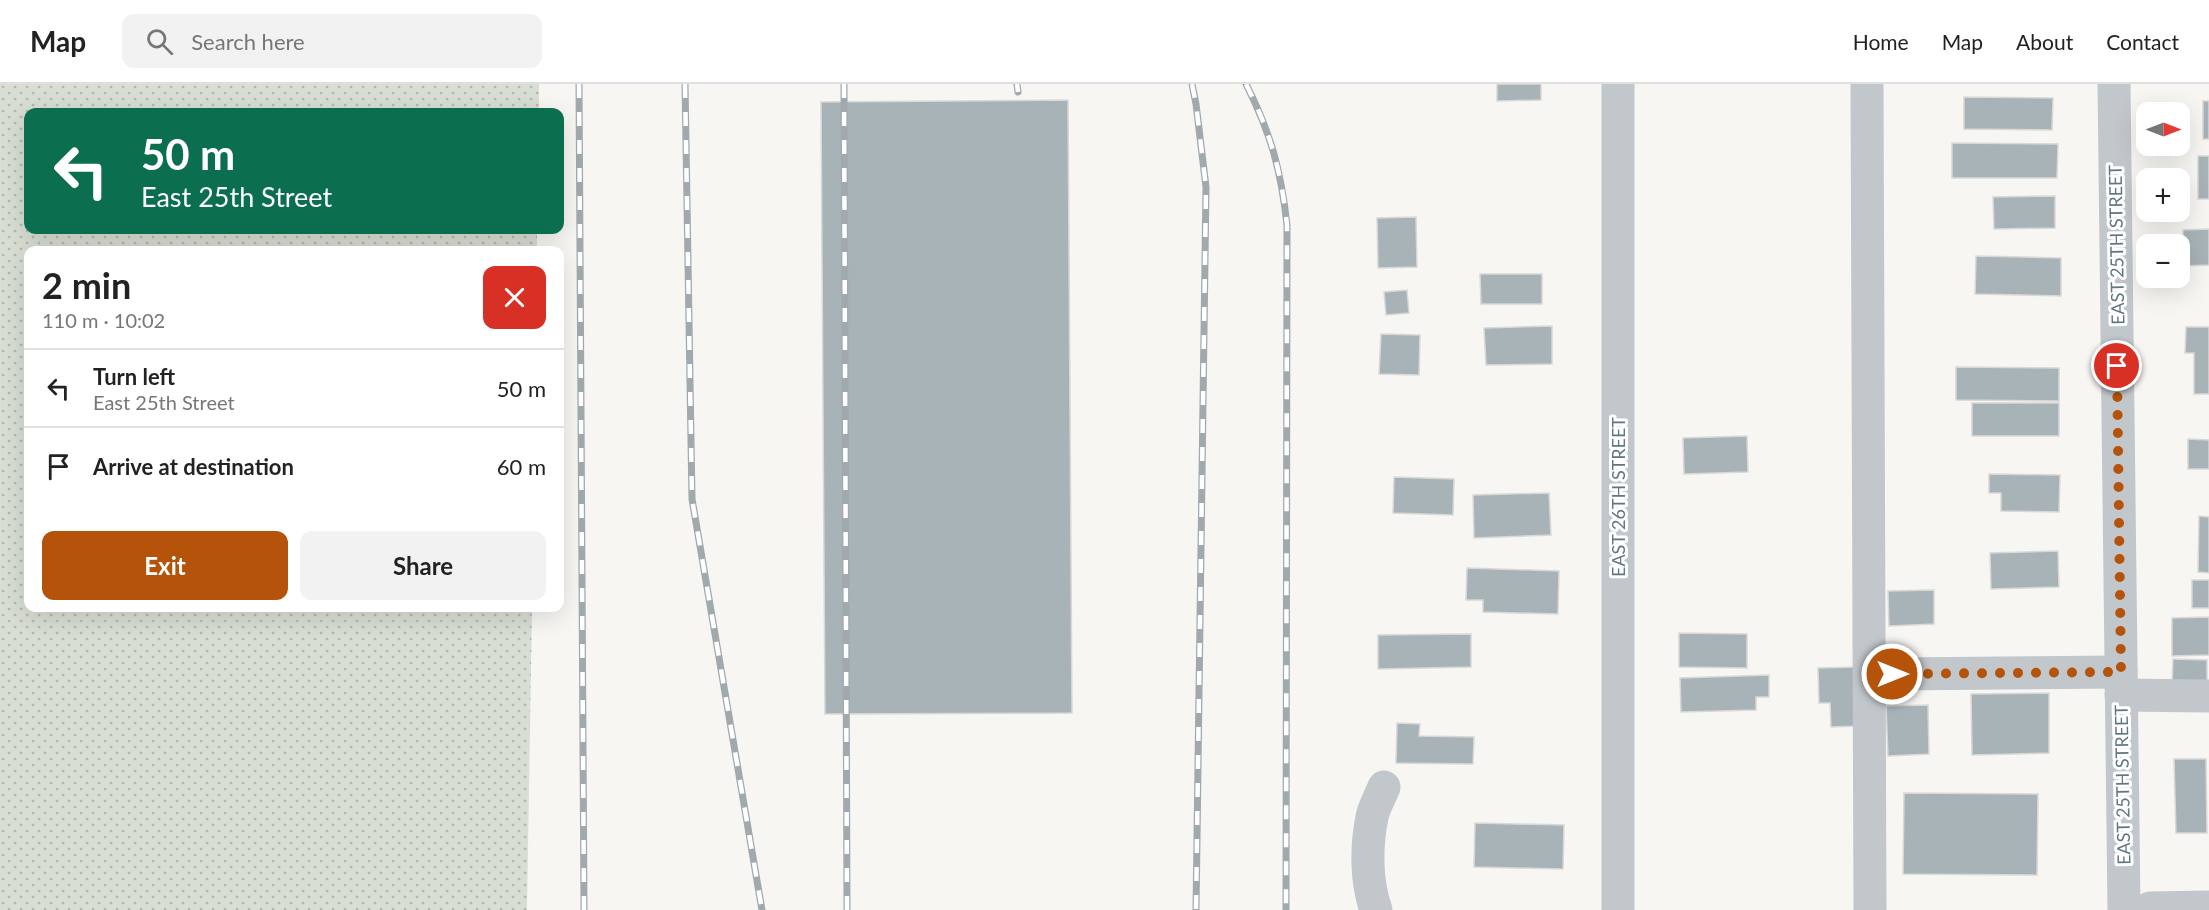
<!DOCTYPE html>
<html lang="en">
<head>
<meta charset="utf-8">
<style>
	:root { --surface:#fff; --page:#f2f2f2; --text:#222; --muted:#767676; --line:#e0e0e0; --accent:#b45309 }
	body { margin:0; font-family:Lato,sans-serif; background:var(--page); color:var(--text); height:100vh; display:flex; flex-direction:column; font-size:22px; white-space:nowrap }
	* { box-sizing:border-box; margin:0 }
	p { font-size:20px; color:var(--muted) }
	.icon { flex:none; width:33px; height:33px; fill:none; stroke:currentColor; stroke-width:2; stroke-linecap:round; stroke-linejoin:round }
	.map { position:relative; flex:1; overflow:hidden }
	.sheet { position:absolute; left:24px; top:162px; width:540px; height:366px; display:flex; flex-direction:column; background:var(--surface); border-radius:12px; box-shadow:0 6px 24px #0002 }
	.sheet>* { flex:none }
	.top-card { position:absolute; left:24px; top:24px; width:540px; height:126px; border-radius:12px; box-shadow:0 6px 24px #0002; background:#0b6e4f; color:#fff; overflow:hidden }
	.needle { width:39px; rotate:90deg }
	.tools { position:absolute; left:2136px; top:18px; display:grid; gap:12px }
	.tools a { display:grid; place-items:center; width:54px; height:54px; border-radius:12px; background:var(--surface); box-shadow:0 6px 24px #0002; font-size:30px }
	.pin { position:absolute; display:grid; place-items:center; width:51px; height:51px; color:#fff; margin:-26px; border:3px solid #fff; border-radius:50%; box-shadow:0 2px 6px #0007 }
	.me { position:absolute; width:66px; margin:-33px; rotate:90deg; stroke-linejoin:round; filter:drop-shadow(0 0 4px #0008) }
	.turn { display:flex; align-items:center; gap:21px; height:126px; padding:0 18px; font-size:27px }
	.turn .icon { width:78px; height:78px; stroke-width:2.5 }
	.turn b { display:block; font-size:42px; line-height:51px }
	.round { display:grid; place-items:center; flex:none; width:63px; height:63px; border-radius:12px; background:var(--page) }
	.head { display:flex; align-items:center; justify-content:space-between; height:102px; padding:0 18px }
	h1 { font-size:36px; font-weight:700; line-height:45px }
	.action { display:flex; gap:12px; margin-top:auto; padding:12px 18px }
	.action a { flex:1; height:69px; border-radius:12px; background:var(--accent); color:#fff; font-size:24px; font-weight:700; line-height:69px; text-align:center }
	.action a+a { background:var(--page); color:var(--text) }
	ul { padding:0; list-style:none }
	li { display:flex; align-items:center; gap:18px; height:78px; padding:0 18px; border-top:2px solid var(--line) }
	li div { flex:1 }
	li b { display:block; font-size:22px }
	li em { font-style:normal }
	header { display:flex; align-items:center; gap:36px; box-sizing:border-box; height:84px; padding:0 30px; background:var(--surface); border-bottom:2px solid var(--line) }
	header strong { font-size:28px }
	nav { display:flex; gap:33px; margin-inline-start:auto; font-size:21px }
	.search { width:420px; height:54px; background:var(--page); display:flex; align-items:center; gap:15px; box-sizing:border-box; padding:0 21px; border-radius:12px; color:var(--muted); font-size:22px }
	.map>svg:first-child { display:block }
	.green { fill:url(#green-dots) }
	.building { fill:#a8b3b7; stroke:#d8d8d6; stroke-width:1.5 }
	.lines { fill:none; stroke-linecap:round; stroke-linejoin:round }
	.minor { stroke:#c1c7ca; stroke-width:33 }
	.rail-casing { stroke:#a0a9ae; stroke-width:7 }
	.rail { stroke:#fff; stroke-width:4.5; stroke-dasharray:14; stroke-linecap:butt }
	.route { stroke:#b45309; stroke-width:10; stroke-dasharray:0 18 }
	.labels { text-anchor:middle; dominant-baseline:central; stroke-width:6; stroke-linejoin:round; paint-order:stroke }
	.street-label { font-size:18px; fill:#607680; stroke:#fff }
</style>
</head>
<body>
<header>
<strong>Map</strong>
<div class="search"><svg class="icon" aria-label="search" viewBox="0 0 24 24"><circle cx="10" cy="10" r="6"/><path d="M15 15l6 6"/></svg>Search here</div>
<nav><a>Home</a><a>Map</a><a>About</a><a>Contact</a></nav>
</header>
<div class="map">
<svg width="2209" height="826" viewBox="0 0 2209 826">
	<defs>
		<pattern id="green-dots" width="8" height="8" patternUnits="userSpaceOnUse" patternTransform="scale(1.5)"><rect width="8" height="8" fill="#d9ded4"/><path d="M2 2h.1M6 6h.1" fill="none" stroke="#b3b9b1" stroke-width="1.8" stroke-linecap="round"/></pattern>
	</defs>
	<rect width="100%" height="100%" fill="#f7f6f3"/>
	<polygon class="green" points="0,0 539,0 539,28 28,28 28,146 537,146 537,166 28,166 28,524 532,524 527,826 0,826"/>
	<g class="building">
		<polygon points="1497,0 1541,0 1541,16 1497,17"/>
		<polygon points="1964,13 2053,14 2052,46 1964,45"/>
		<polygon points="1068,16 1072,629 825,630 821,18"/>
		<rect x="2203" y="17" width="6" height="38"/>
		<polygon points="1952,59 2058,60 2057,94 1952,94"/>
		<rect x="2198" y="72" width="11" height="43"/>
		<polygon points="2055,112 2055,144 1994,145 1993,113"/>
		<polygon points="1416,133 1417,183 1378,184 1377,134"/>
		<polygon points="2209,145 2209,181 2183,182 2183,146"/>
		<polygon points="1976,172 2061,174 2061,212 1975,210"/>
		<polygon points="1480,190 1542,190 1542,220 1481,220"/>
		<polygon points="1407,206 1409,229 1386,231 1384,208"/>
		<polygon points="1552,242 1552,280 1486,281 1484,244"/>
		<polygon points="2186,243 2209,243 2209,310 2194,310 2194,269 2185,269"/>
		<polygon points="1381,250 1420,251 1419,291 1379,290"/>
		<polygon points="1956,283 2059,284 2059,317 1956,316"/>
		<rect x="1972" y="319" width="87" height="33"/>
		<polygon points="1747,352 1748,388 1684,390 1683,354"/>
		<polygon points="2188,355 2209,356 2209,385 2188,385"/>
		<polygon points="1989,390 2060,391 2059,428 2001,427 2001,409 1989,409"/>
		<polygon points="1394,393 1454,395 1453,431 1393,429"/>
		<polygon points="1549,409 1551,451 1474,454 1473,411"/>
		<polygon points="2199,432 2209,433 2209,489 2198,488"/>
		<polygon points="2058,467 2059,503 1991,505 1990,469"/>
		<polygon points="1467,484 1559,487 1558,530 1483,528 1483,516 1466,516"/>
		<rect x="2192" y="496" width="17" height="28"/>
		<polygon points="1934,506 1934,540 1889,542 1888,507"/>
		<polygon points="2209,533 2209,571 2172,572 2172,534"/>
		<polygon points="1679,549 1747,550 1747,584 1679,583"/>
		<polygon points="1471,550 1471,583 1378,585 1378,551"/>
		<polygon points="2173,575 2207,576 2207,602 2172,601"/>
		<polygon points="1857,583 1858,642 1831,643 1830,619 1819,619 1818,584"/>
		<polygon points="1769,591 1769,613 1756,613 1756,626 1681,628 1680,594"/>
		<polygon points="2049,609 2049,669 1972,671 1971,610"/>
		<polygon points="1928,621 1929,670 1888,672 1886,622"/>
		<polygon points="1397,639 1420,640 1419,652 1474,653 1473,680 1396,679"/>
		<polygon points="2174,675 2206,675 2207,749 2176,749"/>
		<polygon points="1904,709 2038,710 2037,791 1903,790"/>
		<polygon points="1475,739 1564,741 1563,785 1474,783"/>
	</g>
	<g class="lines">
		<g class="minor">
			<polyline points="1618,0 1618,826"/>
			<polyline points="1867,0 1870,826"/>
			<polyline points="2114,0 2124,826"/>
			<polyline points="1892,590 2121,588"/>
			<polyline points="2121,611 2209,612"/>
			<path d="M1376 826C1366 798 1366 763 1372 733 1374 723 1380 713 1384 703"/>
			<polyline points="2146,826 2150,824 2209,823"/>
		</g>
		<defs>
			<g id="rail">
				<polyline points="579,0 584,826"/>
				<polyline points="685,0 692,415 762,826"/>
				<polyline points="844,0 847,826"/>
				<polyline points="1017,0 1018,8"/>
				<polyline points="1192,0 1196,20 1206,103 1196,826"/>
				<path d="M1246 0C1271 50 1281 86 1287 141L1286 826"/>
			</g>
		</defs>
		<use href="#rail" class="rail-casing"/>
		<use href="#rail" class="rail"/>
	</g>
	<g class="lines">
		<polyline class="route" points="1892,590 2121,588 2117,282"/>
	</g>
	<g class="labels">
		<g class="street-label">
			<text transform="translate(2116 161) rotate(-91)">EAST 25TH STREET</text>
			<text transform="translate(1618 413) rotate(-90)">EAST 26TH STREET</text>
			<text transform="translate(2122 701) rotate(-91)">EAST 25TH STREET</text>
		</g>
	</g>
</svg>
<div class="tools">
<a><svg class="needle" viewBox="-14 -14 28 28"><path d="M0-13l5 13h-10z" fill="#e53935"/><path d="M0 13l5-13h-10z" fill="#767676"/></svg></a>
<a>+</a>
<a>−</a>
</div>
<div class="pin" style="left:2117px;top:282px;background:#d93025"><svg class="icon" aria-label="arrive" viewBox="0 0 24 24"><path d="M6 21V4h12l-3 4 3 4H6"/></svg></div>
<svg class="me" style="left:1892px;top:590px" viewBox="-20 -20 40 40"><circle r="17" fill="#b45309" stroke="#fff" stroke-width="3"/><path d="M0-11L8 9 0 5-8 9z" fill="#fff"/></svg>
<div class="top-card">
<div class="turn"><svg class="icon" aria-label="left" viewBox="0 0 24 24"><path d="M17 20v-9H6M10 6l-5 5 5 5"/></svg><div><b>50 m</b>East 25th Street</div></div>
</div>
<section class="sheet">
<div class="head"><div><h1>2 min</h1><p>110 m · 10:02</p></div><a class="round" style="background:#d93025;color:#fff"><svg class="icon" aria-label="close" viewBox="0 0 24 24"><path d="M6 6l12 12M18 6L6 18"/></svg></a></div>
<ul>
<li><svg class="icon" aria-label="left" viewBox="0 0 24 24"><path d="M17 20v-9H6M10 6l-5 5 5 5"/></svg><div><b>Turn left</b><p>East 25th Street</p></div><em>50 m</em></li>
<li><svg class="icon" aria-label="arrive" viewBox="0 0 24 24"><path d="M6 21V4h12l-3 4 3 4H6"/></svg><div><b>Arrive at destination</b></div><em>60 m</em></li>
</ul>
<div class="action"><a>Exit</a><a>Share</a></div>
</section>
</div>
</body>
</html>
